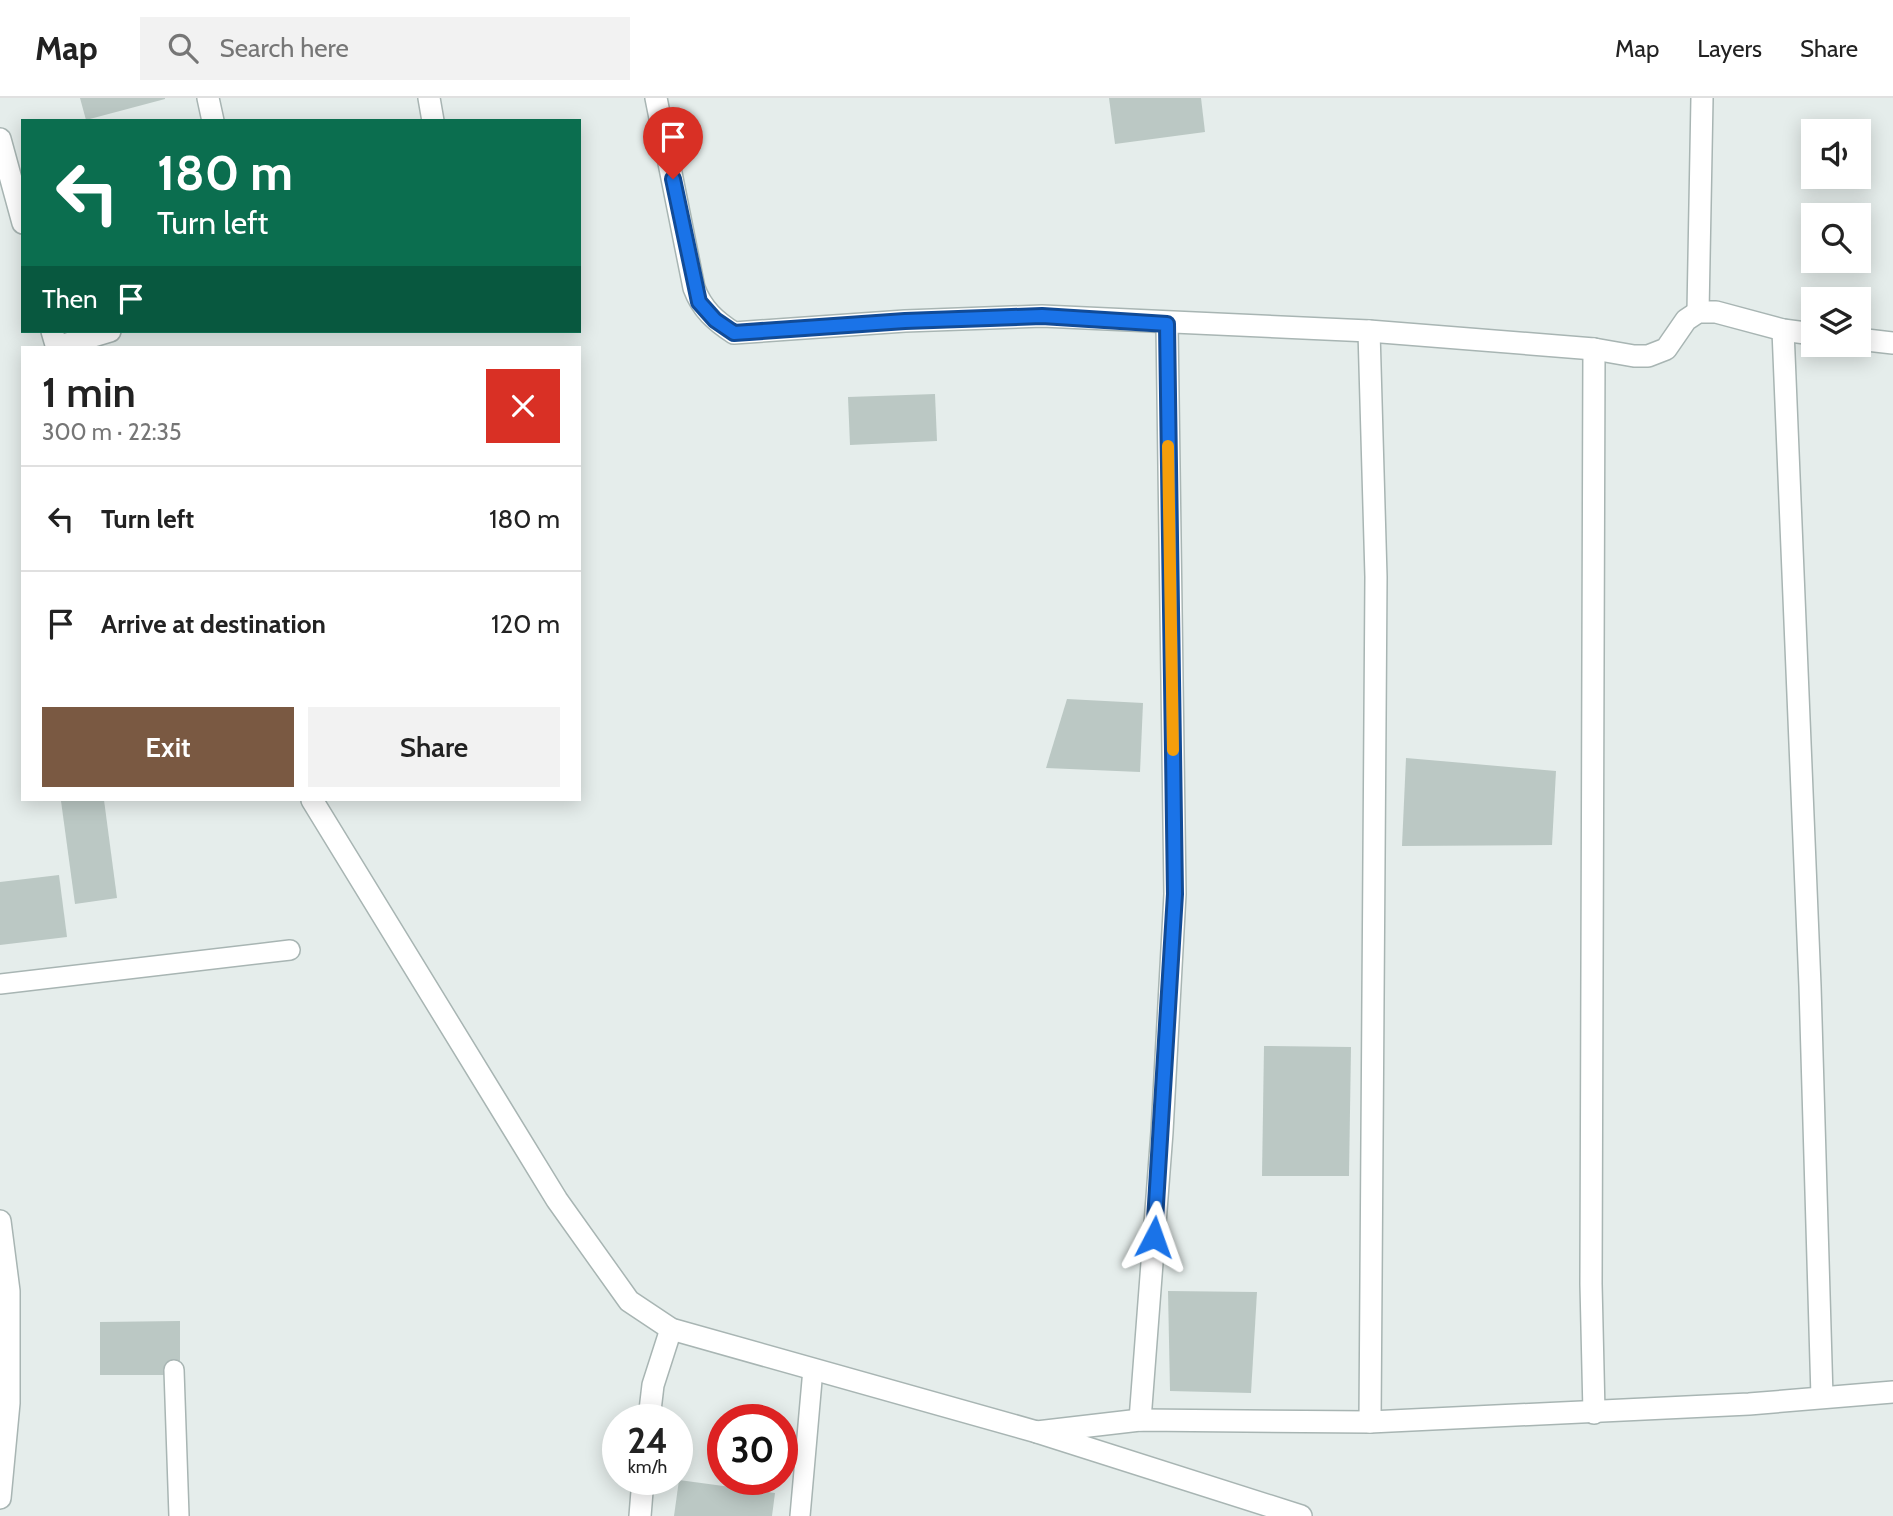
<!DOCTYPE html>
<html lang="en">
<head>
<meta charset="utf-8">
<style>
	:root { --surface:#fff; --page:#f2f2f2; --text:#222; --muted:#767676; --line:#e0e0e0; --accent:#7a5942 }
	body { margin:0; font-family:Cabin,sans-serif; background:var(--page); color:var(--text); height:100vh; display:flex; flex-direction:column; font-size:26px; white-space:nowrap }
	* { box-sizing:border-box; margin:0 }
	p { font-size:23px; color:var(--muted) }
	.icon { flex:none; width:38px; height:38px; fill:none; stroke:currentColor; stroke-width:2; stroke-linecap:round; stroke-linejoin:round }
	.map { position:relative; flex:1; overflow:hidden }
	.drawer { position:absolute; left:21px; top:248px; width:560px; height:455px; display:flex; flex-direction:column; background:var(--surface); border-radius:0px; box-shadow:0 4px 18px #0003 }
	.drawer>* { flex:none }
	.banner { position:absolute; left:21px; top:21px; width:560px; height:214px; border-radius:0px; box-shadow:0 4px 18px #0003; background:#0b6e4f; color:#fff; overflow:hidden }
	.fabs { position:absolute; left:1801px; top:21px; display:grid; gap:14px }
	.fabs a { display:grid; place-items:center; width:70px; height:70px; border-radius:0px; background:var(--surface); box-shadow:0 4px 18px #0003; font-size:35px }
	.speed { position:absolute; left:602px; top:1306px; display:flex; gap:14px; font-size:35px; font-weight:700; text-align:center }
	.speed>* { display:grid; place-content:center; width:91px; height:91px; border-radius:50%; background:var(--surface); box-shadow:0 4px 18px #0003; line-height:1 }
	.speed small { font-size:18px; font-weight:400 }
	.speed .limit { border:10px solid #d22; background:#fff; color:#111 }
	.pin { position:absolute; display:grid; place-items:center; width:60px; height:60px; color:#fff; margin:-72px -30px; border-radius:50% 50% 50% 0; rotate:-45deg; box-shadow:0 0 7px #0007 }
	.pin .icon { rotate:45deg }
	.me { position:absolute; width:77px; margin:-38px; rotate:4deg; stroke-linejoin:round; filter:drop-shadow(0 0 5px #0008) }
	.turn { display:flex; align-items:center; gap:24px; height:147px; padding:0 21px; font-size:32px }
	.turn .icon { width:91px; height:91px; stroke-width:2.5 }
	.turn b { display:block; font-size:49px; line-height:60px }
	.then { display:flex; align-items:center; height:66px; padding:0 21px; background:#0003; gap:14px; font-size:26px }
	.round { display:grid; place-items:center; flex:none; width:74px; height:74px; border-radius:0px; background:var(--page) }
	.headline { display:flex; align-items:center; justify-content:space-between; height:119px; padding:0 21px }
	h1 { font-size:42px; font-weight:600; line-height:52px }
	.action { display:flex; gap:14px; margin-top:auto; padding:14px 21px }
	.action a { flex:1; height:80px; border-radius:0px; background:var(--accent); color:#fff; font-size:28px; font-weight:600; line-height:80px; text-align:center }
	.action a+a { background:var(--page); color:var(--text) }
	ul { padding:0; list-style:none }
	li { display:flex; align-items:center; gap:21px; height:105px; padding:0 21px; border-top:2px solid var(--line) }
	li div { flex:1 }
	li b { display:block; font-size:26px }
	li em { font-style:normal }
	header { display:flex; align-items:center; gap:42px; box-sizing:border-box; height:98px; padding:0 35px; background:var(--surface); border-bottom:2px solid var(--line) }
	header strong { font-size:33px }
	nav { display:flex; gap:38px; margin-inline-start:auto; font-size:24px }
	.search { width:490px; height:63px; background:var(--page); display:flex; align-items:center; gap:18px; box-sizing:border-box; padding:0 24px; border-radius:0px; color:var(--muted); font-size:26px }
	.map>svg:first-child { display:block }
	.building { fill:#bbc8c4 }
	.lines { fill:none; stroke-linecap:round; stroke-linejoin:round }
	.service-casing { stroke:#a8b5b3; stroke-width:22 }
	.minor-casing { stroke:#a8b5b3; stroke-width:24 }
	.tertiary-casing { stroke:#a8b5b3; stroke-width:24 }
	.service { stroke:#fff; stroke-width:19 }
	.minor { stroke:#fff; stroke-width:21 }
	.tertiary { stroke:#fff; stroke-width:21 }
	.route-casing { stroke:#114b97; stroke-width:18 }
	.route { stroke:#1a73e8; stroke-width:12 }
	.slow { stroke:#f59e0b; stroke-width:12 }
</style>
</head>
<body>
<header>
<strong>Map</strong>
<div class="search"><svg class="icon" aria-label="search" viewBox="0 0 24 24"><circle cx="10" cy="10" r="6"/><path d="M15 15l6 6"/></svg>Search here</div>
<nav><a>Map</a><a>Layers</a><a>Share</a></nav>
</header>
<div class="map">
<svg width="1893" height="1418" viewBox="0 0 1893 1418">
	<rect width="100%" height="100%" fill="#e5edeb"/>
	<g class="building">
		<polygon points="80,0 165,0 165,1 86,22"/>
		<polygon points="1109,0 1201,0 1205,34 1115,46"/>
		<polygon points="935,296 937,343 850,347 848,299"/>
		<polygon points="1067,601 1143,605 1140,674 1046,670"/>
		<polygon points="1406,660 1556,673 1552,747 1402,748"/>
		<polygon points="104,702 117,800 75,806 61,703"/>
		<polygon points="59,777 67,839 0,847 0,784"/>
		<polygon points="1264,948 1351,949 1349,1078 1262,1078"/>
		<polygon points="1168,1193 1257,1194 1251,1295 1170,1293"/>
		<polygon points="180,1223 180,1277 100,1277 100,1224"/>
		<polygon points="679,1382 775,1395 772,1418 674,1418"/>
	</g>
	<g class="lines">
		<defs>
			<g id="service">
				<polyline points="0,886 290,852"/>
				<polyline points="174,1272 179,1418"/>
				<polyline points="800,1418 813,1271"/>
			</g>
			<g id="minor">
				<polyline points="208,0 213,23"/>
				<polyline points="429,0 433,23"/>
				<path d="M656 0 694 190C702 211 715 223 734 235L905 223 1042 218 1369 233 1594 251 1634 258H1648L1666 251 1686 222 1698 214H1716L1783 232 1813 236"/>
				<polyline points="1698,214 1702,0"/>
				<polyline points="1783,232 1810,888 1822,1299"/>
				<polyline points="1369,233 1376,479 1370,1324"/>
				<polyline points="1858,241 1893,245"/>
				<polyline points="57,249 110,233"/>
				<polyline points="0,1123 9,1193 9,1305 0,1400"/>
				<polyline points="1594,1315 1591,1186 1594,251"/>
				<polyline points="649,1321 653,1287 671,1231"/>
				<polyline points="1140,1322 1162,1034 1175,796 1167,226"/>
				<polyline points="1037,1334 1301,1418"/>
				<polyline points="640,1418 643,1381"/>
			</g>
			<g id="tertiary">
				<polyline points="0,41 23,125"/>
				<polyline points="52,233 57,250"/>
				<polyline points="312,702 557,1102 629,1203 671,1231 1037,1334 1140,1322 1370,1324 1749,1306 1893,1294"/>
			</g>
		</defs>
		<use href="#service" class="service-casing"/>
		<use href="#minor" class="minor-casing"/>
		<use href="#tertiary" class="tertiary-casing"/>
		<use href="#service" class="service"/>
		<use href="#minor" class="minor"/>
		<use href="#tertiary" class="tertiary"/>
	</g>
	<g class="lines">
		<defs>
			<polyline id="route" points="673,81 699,204 715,222 734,235 905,223 1042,218 1167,226 1175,796 1154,1139"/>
		</defs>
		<use href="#route" class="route-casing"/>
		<use href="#route" class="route"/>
		<polyline class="slow" points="1168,348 1173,652"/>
	</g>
</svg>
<div class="fabs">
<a><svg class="icon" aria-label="sound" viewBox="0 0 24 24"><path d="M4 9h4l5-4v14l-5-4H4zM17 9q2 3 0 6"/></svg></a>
<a><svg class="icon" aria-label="search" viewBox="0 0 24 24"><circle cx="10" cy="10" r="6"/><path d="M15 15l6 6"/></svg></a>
<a><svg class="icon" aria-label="layers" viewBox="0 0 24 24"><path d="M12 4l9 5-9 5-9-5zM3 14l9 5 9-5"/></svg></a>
</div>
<div class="speed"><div>24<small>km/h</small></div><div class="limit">30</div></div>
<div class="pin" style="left:673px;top:81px;background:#d93025"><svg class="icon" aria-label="arrive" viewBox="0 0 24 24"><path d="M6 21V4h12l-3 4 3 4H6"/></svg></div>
<svg class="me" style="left:1154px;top:1139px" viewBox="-20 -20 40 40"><path d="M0-17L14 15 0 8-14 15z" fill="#1a73e8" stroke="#fff" stroke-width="4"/></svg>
<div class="banner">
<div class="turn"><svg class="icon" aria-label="left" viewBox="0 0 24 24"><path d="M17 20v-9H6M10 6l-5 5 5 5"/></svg><div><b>180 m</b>Turn left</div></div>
<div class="then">Then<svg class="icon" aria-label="arrive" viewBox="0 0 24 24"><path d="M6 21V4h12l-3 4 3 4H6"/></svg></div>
</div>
<section class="drawer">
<div class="headline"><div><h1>1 min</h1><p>300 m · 22:35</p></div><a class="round" style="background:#d93025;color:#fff"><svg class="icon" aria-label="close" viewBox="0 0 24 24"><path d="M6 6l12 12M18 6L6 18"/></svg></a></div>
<ul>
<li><svg class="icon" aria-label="left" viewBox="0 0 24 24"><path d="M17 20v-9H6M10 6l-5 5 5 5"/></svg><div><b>Turn left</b></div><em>180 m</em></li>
<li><svg class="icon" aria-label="arrive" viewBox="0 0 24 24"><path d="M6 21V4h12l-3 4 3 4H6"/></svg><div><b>Arrive at destination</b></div><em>120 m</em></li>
</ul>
<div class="action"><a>Exit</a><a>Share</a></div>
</section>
</div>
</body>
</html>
